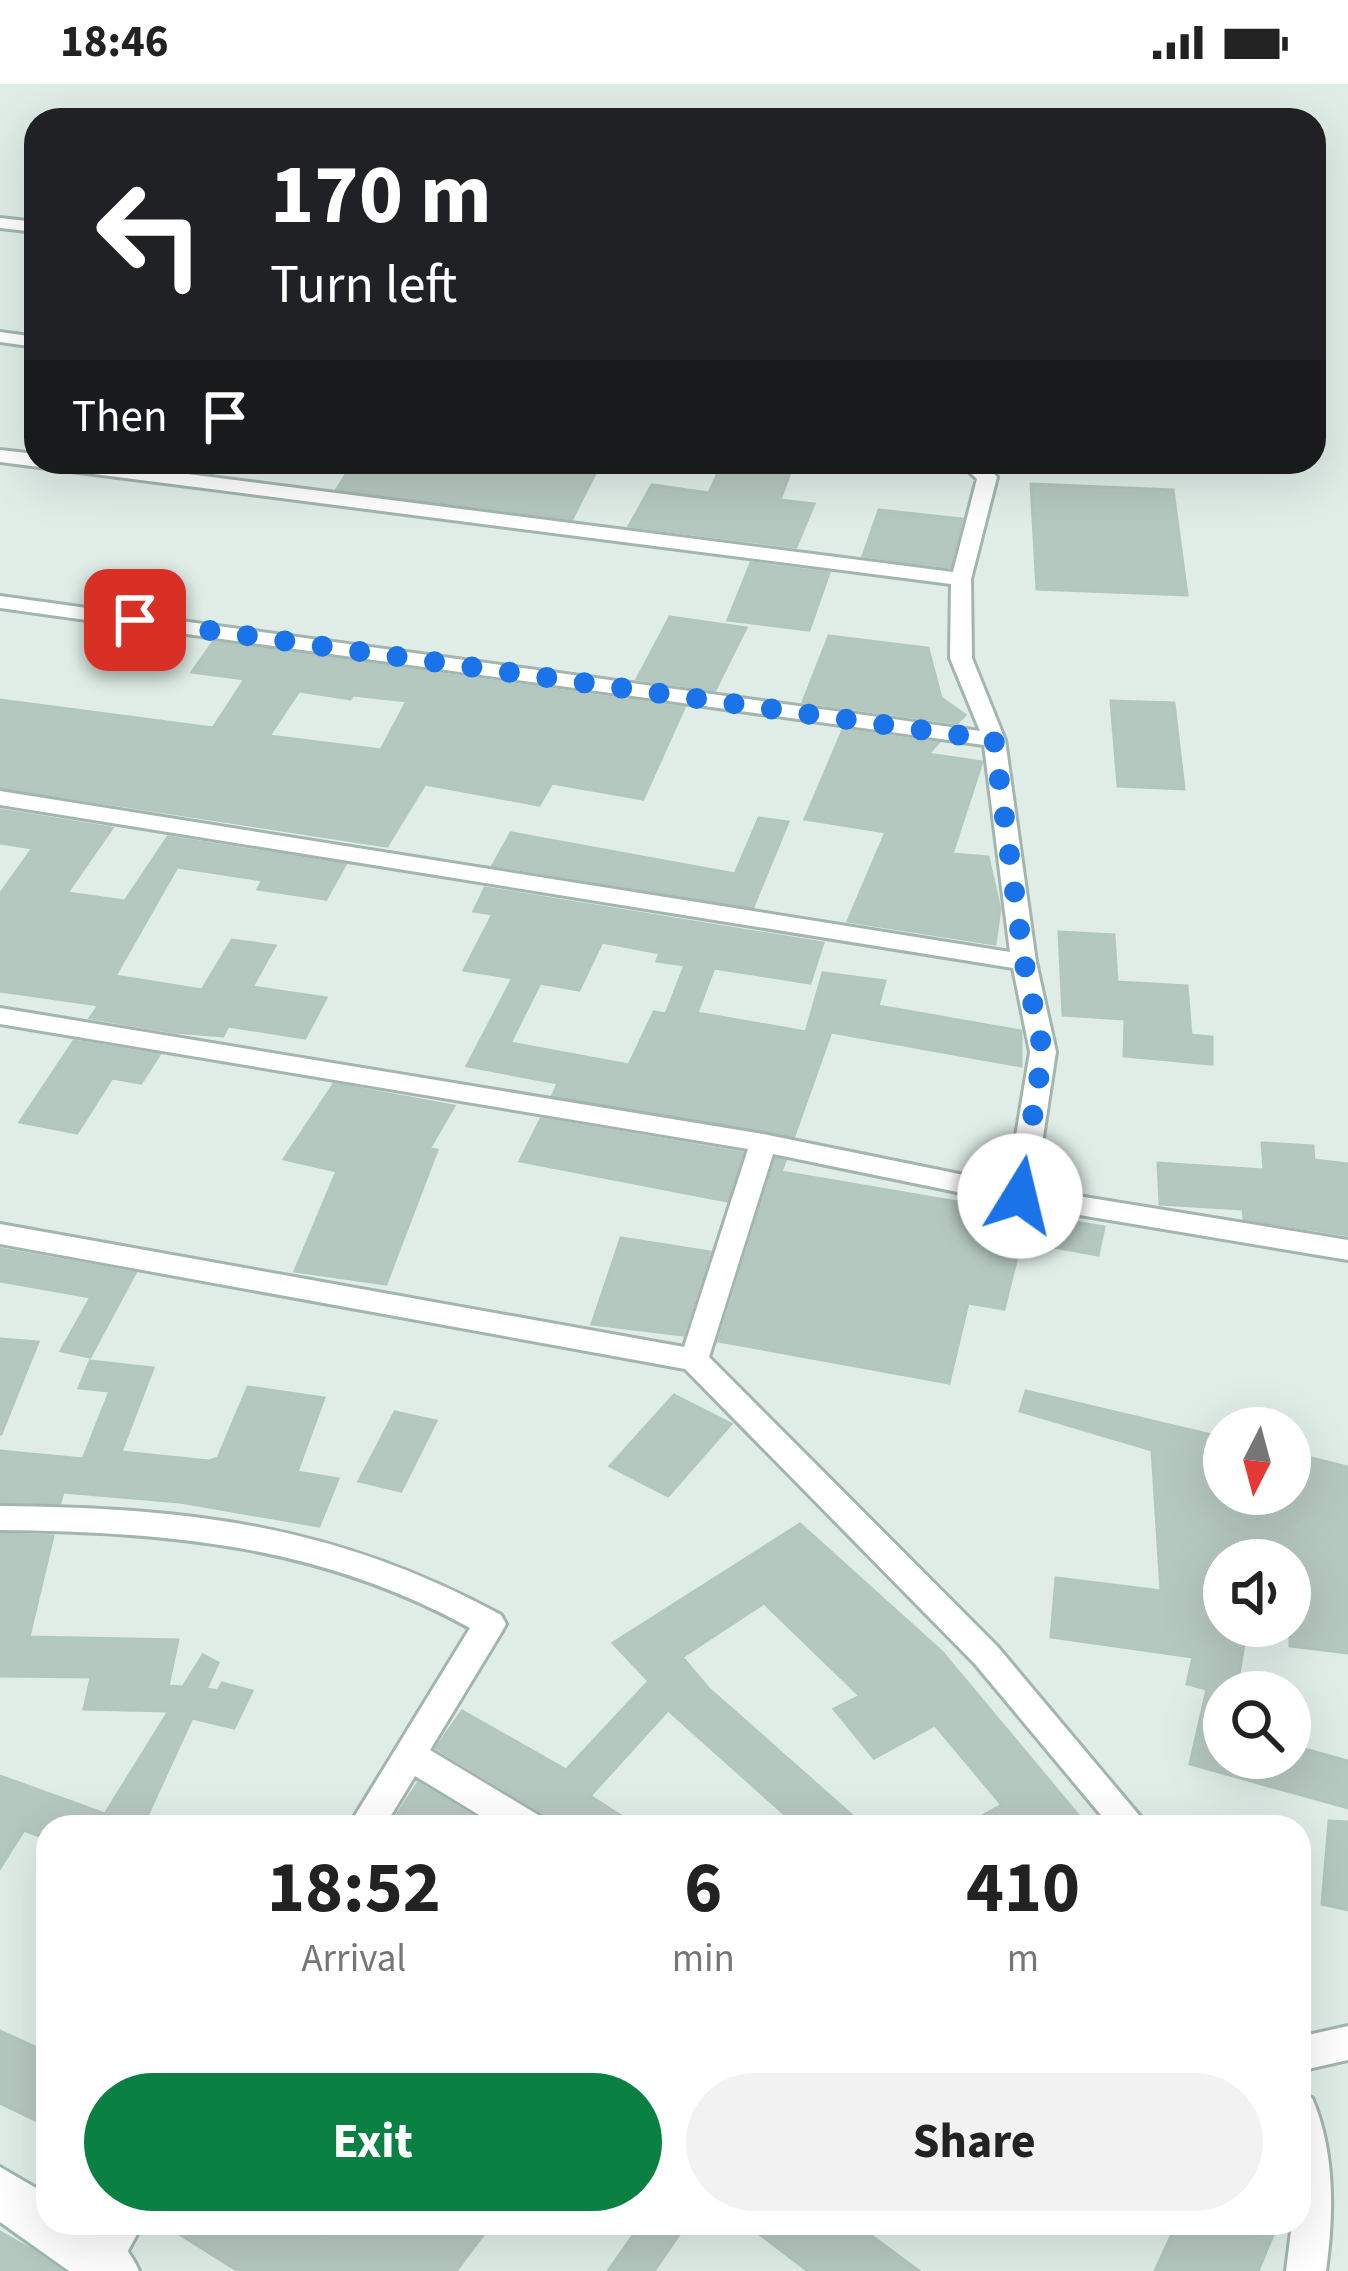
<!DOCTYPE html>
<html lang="en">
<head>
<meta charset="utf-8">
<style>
	:root { --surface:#fff; --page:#f2f2f2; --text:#222; --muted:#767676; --accent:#0b8043 }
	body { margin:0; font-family:"Source Sans 3",sans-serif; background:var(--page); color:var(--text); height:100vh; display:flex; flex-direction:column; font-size:45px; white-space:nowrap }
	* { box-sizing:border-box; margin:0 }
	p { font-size:39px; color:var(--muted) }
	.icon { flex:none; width:66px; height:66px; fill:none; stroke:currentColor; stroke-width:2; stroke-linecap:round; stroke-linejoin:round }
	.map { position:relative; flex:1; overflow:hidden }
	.panel { position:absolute; left:36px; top:1731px; width:1275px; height:420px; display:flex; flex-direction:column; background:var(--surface); border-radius:36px; box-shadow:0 12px 48px #0002 }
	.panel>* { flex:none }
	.banner { position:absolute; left:24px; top:24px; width:1302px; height:366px; border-radius:36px; box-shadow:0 12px 48px #0002; background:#202124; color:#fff; overflow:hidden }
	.needle { width:78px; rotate:186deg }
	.buttons { position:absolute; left:1203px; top:1323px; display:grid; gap:24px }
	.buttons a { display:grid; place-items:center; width:108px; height:108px; border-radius:50%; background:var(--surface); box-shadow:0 12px 48px #0002; font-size:60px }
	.pin { position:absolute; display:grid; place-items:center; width:102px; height:102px; color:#fff; margin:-51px; border-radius:24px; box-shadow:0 6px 18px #0006 }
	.me { position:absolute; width:132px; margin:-66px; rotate:9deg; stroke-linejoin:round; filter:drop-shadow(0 0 9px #0008) }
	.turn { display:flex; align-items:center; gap:42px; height:252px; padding:0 48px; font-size:54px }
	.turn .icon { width:156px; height:156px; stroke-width:2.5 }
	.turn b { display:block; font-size:84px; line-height:102px }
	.then { display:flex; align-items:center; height:114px; padding:0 48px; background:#0003; gap:24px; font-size:45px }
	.eta { display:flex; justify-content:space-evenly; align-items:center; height:204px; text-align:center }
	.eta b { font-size:72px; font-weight:700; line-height:84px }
	.button { display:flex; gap:24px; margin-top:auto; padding:24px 48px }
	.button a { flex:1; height:138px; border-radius:72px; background:var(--accent); color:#fff; font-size:48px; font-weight:700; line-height:138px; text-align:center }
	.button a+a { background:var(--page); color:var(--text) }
	.status { display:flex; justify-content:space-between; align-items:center; height:84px; padding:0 60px; background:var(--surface); direction:ltr }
	.status svg { height:33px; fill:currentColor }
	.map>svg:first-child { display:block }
	.building { fill:#b5c8bf; stroke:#b2c7bd; stroke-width:3; fill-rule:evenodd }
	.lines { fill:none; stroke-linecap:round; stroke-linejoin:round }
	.street-casing { stroke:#a2b5ae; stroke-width:6 }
	.secondary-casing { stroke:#9db9af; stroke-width:6 }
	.street { fill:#fff; fill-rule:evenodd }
	.secondary { fill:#fff; fill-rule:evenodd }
	.route { stroke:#1a73e8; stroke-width:21; stroke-dasharray:0 37.8 }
</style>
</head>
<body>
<div class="status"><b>18:46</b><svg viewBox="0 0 49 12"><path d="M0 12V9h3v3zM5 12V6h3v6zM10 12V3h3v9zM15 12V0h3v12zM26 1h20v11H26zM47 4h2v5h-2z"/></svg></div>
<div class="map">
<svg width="1348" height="2187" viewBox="0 0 1348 2187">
	<rect width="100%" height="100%" fill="#e0ede7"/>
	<g class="building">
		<polygon points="354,378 601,378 572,435 337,405"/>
		<polygon points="723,378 794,378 780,416 814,420 796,463 629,442 652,401 709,409"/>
		<polygon points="1031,400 1173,406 1187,511 1037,505"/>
		<polygon points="879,426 962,435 950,483 863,472"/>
		<polygon points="751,479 829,489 809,546 728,536"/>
		<polygon points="670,533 746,544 715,606 637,595"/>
		<polygon points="829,552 928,564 941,614 965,631 957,639 803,618"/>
		<path d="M213 558 684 624 643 715 552 699 539 721 425 700 387 762 0 703V616L213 644 245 595 192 588ZM299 607 350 615 353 611 407 617 381 666 269 652Z"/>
		<polygon points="1111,617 1174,619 1184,705 1118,702"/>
		<polygon points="843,646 938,659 928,670 982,678 952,770 988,773 1000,825 995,860 848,837 886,748 805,735"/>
		<polygon points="0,726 112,744 67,809 125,817 168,753 345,781 326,815 258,805 263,796 177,783 115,892 202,906 232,856 275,862 252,903 326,914 305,954 228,942 223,952 174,948 90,934 99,921 0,907 0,810 33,764 0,759"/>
		<polygon points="759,734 788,738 753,823 493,781 511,749 735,790"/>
		<path d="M485 804 823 859 810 899 714 884 697 929 806 948 823 889 885 897 878 922 1021 947V982L831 948 794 1052 553 1011 558 999 467 982 513 894 464 886 493 830 474 827ZM602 858 660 869 657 877 685 881 666 930 654 928 629 981 510 959 540 899 579 906Z"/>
		<polygon points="1059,848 1114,851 1117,898 1187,902 1191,951 1212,953 1212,980 1124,972 1125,935 1063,931"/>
		<polygon points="74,957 159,971 141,999 112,994 77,1049 20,1038"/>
		<polygon points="334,1000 454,1022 429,1065 437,1066 386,1200 295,1187 337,1087 284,1075"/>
		<polygon points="541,1035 742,1069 727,1117 520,1077"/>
		<polygon points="1262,1059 1313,1062 1314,1076 1348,1080 1348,1151 1244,1135 1243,1125 1160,1120 1158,1079 1264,1086"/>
		<polygon points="776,1075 785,1077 781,1088 1104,1143 1098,1171 1021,1157 1004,1225 968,1219 949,1299 719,1257"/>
		<polygon points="621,1154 710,1168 683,1251 592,1240"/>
		<polygon points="0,1165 135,1189 90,1273 61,1267 91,1213 0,1197"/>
		<polygon points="0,1255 38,1258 1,1350 0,1350"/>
		<polygon points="90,1277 153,1284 121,1368 209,1377 218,1374 248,1303 324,1314 297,1388 338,1395 319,1442 180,1418 63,1408 60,1419 0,1418 0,1367 83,1375 110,1307 79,1304"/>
		<polygon points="1026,1307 1224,1354 1224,1410 1290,1410 1290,1369 1348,1383 1348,1569 1290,1562 1290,1476 1224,1476 1224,1542 1247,1542 1236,1608 1224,1608 1224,1674 1290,1674 1290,1661 1348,1677 1348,1724 1190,1680 1207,1605 1187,1600 1193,1573 1051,1553 1056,1494 1161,1507 1152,1366 1020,1327"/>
		<polygon points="674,1311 731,1340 668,1412 610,1382"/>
		<polygon points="395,1328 436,1337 401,1407 359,1397"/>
		<polygon points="800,1440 942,1568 1088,1743 962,1743 1002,1721 935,1641 874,1674 834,1625 860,1612 764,1519 682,1573 708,1604 865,1743 799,1743 668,1626 590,1712 638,1743 554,1743 542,1728 436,1664 462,1627 566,1686 649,1597 613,1559"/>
		<polygon points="0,1450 53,1452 29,1553 178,1556 168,1602 183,1603 203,1571 218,1579 206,1605 218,1607 222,1599 252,1607 234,1644 192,1634 142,1743 48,1743 48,1755 24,1746 0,1784 0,1692 105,1730 169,1627 84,1625 91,1593 0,1592"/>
		<polygon points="418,1699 490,1743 389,1743"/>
		<polygon points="1329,1737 1348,1738 1348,1826 1322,1820"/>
		<polygon points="0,1947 48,1969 48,2042 0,2019"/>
		<polygon points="162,2139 306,2139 325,2151 333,2139 492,2139 456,2187 238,2187"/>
		<polygon points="642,2139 687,2139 654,2187 608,2187"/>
		<polygon points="745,2139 854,2139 919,2187 808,2187"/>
		<polygon points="1177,2139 1278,2139 1258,2187 1155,2187"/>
		<polygon points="0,2148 32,2166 61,2187 0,2187"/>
	</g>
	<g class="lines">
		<defs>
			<g id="street">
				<polygon points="0,134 36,138 36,148 0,144"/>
				<polygon points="0,248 36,253 36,263 0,258"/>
				<path d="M0 366 36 370V378H94L953 488 977 395 959 378C976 378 985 379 997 393L971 495 972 574 1005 656 1036 878 1056 968 1035 1105 1348 1156V1176L1020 1121 773 1070 709 1273 997 1562 1149 1743H1111L975 1580 685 1285 0 1160V1140L684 1263 748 1065 0 940V924L763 1050 1008 1100 1030 968 1013 884 0 721V707L1010 868 984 661 0 524V512L980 647 950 574 951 500 0 378Z"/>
				<path d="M0 1422C187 1424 334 1440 501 1531L506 1540 501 1549 430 1666 540 1732 545 1743H499L415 1692 384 1743H348L470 1544C319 1461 170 1448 0 1446Z"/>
				<polygon points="1348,1942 1348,1976 1299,1987 1299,1953"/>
				<path d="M1299 2009 1312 2014C1335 2067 1334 2131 1326 2187H1286L1292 2139H1299Z"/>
				<polygon points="102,2139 143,2139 117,2187 75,2187"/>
			</g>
			<path id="secondary" d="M0 2083 48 2111V2139C88 2139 122 2146 139 2187H69L0 2138Z"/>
		</defs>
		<use href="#street" class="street-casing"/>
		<use href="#secondary" class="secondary-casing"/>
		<use href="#street" class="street"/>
		<use href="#secondary" class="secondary"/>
	</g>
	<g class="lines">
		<polyline class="route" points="135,536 994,656 1024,878 1043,968 1020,1112"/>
	</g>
</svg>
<div class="buttons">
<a><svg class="needle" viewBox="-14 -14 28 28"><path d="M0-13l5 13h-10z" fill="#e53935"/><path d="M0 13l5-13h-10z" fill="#767676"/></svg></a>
<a><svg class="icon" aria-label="sound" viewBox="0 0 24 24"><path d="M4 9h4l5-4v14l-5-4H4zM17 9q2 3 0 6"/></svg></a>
<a><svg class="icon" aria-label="search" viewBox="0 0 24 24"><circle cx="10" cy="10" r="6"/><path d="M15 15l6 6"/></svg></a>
</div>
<div class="pin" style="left:135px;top:536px;background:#d93025"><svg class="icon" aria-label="arrive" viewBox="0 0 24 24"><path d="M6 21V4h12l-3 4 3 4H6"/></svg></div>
<svg class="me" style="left:1020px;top:1112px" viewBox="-20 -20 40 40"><circle r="19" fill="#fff"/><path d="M0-13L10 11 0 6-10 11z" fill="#1a73e8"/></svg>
<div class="banner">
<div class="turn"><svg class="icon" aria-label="left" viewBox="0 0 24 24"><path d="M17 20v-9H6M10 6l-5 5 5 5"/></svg><div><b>170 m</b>Turn left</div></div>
<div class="then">Then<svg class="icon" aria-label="arrive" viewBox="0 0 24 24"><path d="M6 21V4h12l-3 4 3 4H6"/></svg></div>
</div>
<section class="panel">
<div class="eta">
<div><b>18:52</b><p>Arrival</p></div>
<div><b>6</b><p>min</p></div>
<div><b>410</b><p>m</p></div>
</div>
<div class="button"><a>Exit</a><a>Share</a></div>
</section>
</div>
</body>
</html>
